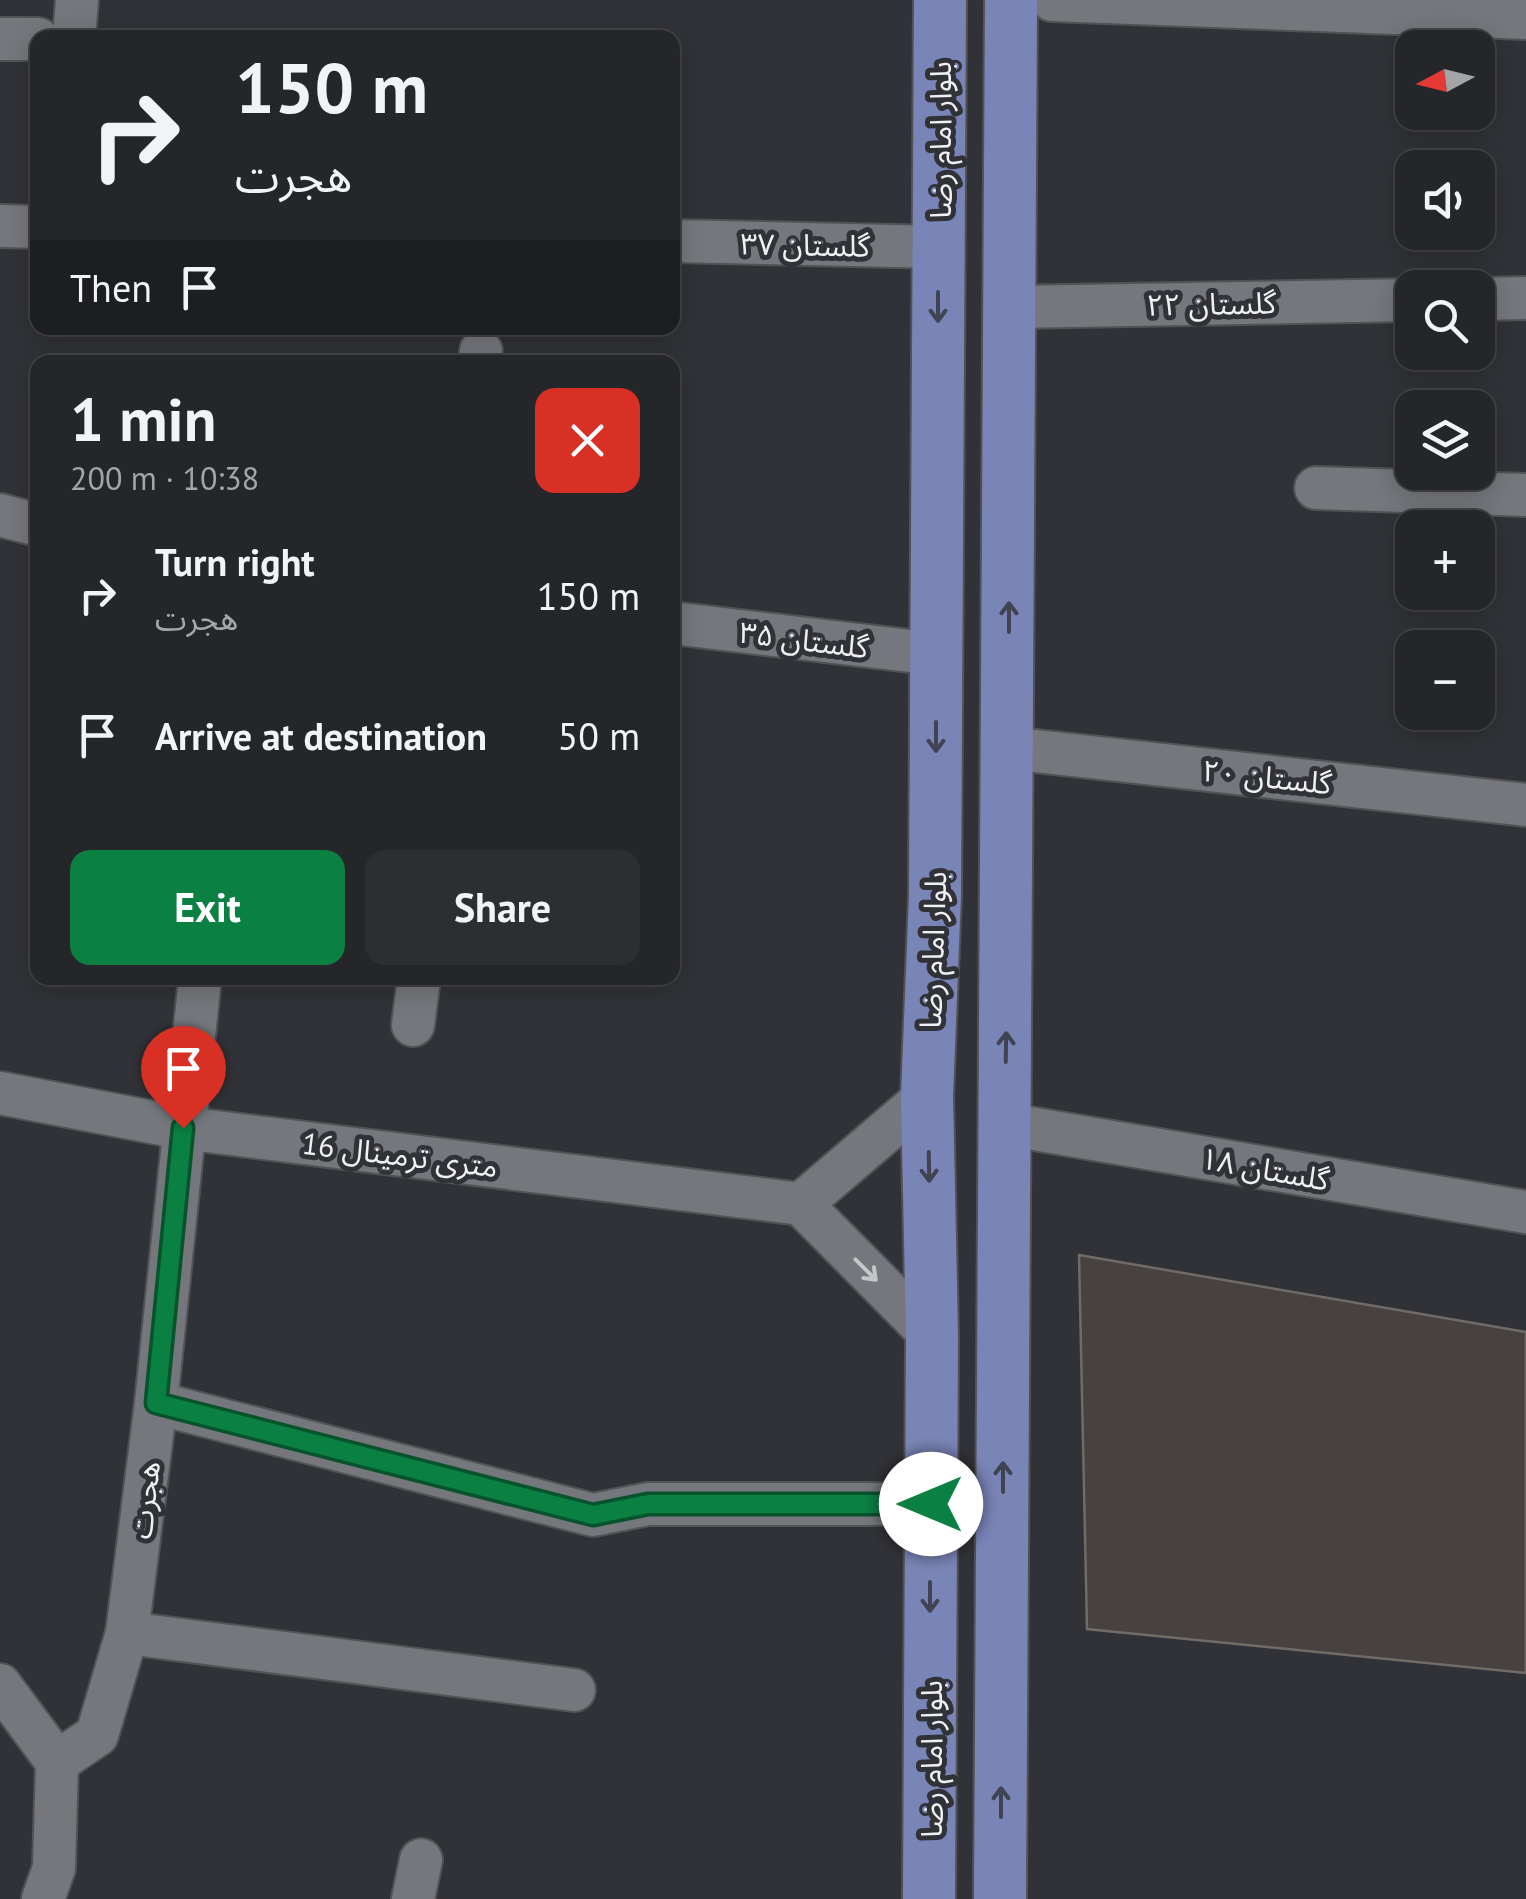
<!DOCTYPE html>
<html lang="en">
<head>
<meta charset="utf-8">
<style>
	:root { --surface:#252629; --page:#2d2e31; --text:#f1f3f6; --muted:#a3a5a8; --line:#424346; --accent:#0b8043 }
	body { margin:0; font-family:"PT Sans","Noto Sans Arabic",sans-serif; background:var(--page); color:var(--text); height:100vh; display:flex; flex-direction:column; font-size:38px; white-space:nowrap }
	* { box-sizing:border-box; margin:0 }
	p { font-size:32px; color:var(--muted) }
	.icon { flex:none; width:55px; height:55px; fill:none; stroke:currentColor; stroke-width:2; stroke-linecap:round; stroke-linejoin:round }
	.map { position:relative; flex:1; overflow:hidden }
	.details { position:absolute; left:30px; top:355px; width:650px; height:630px; display:flex; flex-direction:column; background:var(--surface); border-radius:20px; box-shadow:0 5px 25px #0003,0 0 0 2px var(--line) }
	.details>* { flex:none }
	.guide { position:absolute; left:30px; top:30px; width:650px; height:305px; border-radius:20px; box-shadow:0 5px 25px #0003,0 0 0 2px var(--line); background:#252629; color:var(--text); overflow:hidden }
	.needle { width:65px; rotate:263deg }
	.controls { position:absolute; left:1395px; top:30px; display:grid; gap:20px }
	.controls a { display:grid; place-items:center; width:100px; height:100px; border-radius:20px; background:var(--surface); box-shadow:0 5px 25px #0003,0 0 0 2px var(--line); font-size:50px }
	.pin { position:absolute; display:grid; place-items:center; width:85px; height:85px; color:#fff; margin:-102px -42px; border-radius:50% 50% 50% 0; rotate:-45deg; box-shadow:0 0 10px #0007 }
	.pin .icon { rotate:45deg }
	.me { position:absolute; width:110px; margin:-55px; rotate:270deg; stroke-linejoin:round; filter:drop-shadow(0 0 8px #0008) }
	.turn { display:flex; align-items:center; gap:35px; height:210px; padding:0 40px; font-size:45px }
	.turn .icon { width:130px; height:130px; stroke-width:2.5 }
	.turn b { display:block; font-size:70px; line-height:85px }
	.then { display:flex; align-items:center; height:95px; padding:0 40px; background:#0003; gap:20px; font-size:38px }
	.round { display:grid; place-items:center; flex:none; width:105px; height:105px; border-radius:20px; background:var(--page) }
	.headline { display:flex; align-items:center; justify-content:space-between; height:170px; padding:0 40px }
	h1 { font-size:60px; font-weight:600; line-height:75px }
	.cta { display:flex; gap:20px; margin-top:auto; padding:20px 40px }
	.cta a { flex:1; height:115px; border-radius:20px; background:var(--accent); color:#fff; font-size:40px; font-weight:600; line-height:115px; text-align:center }
	.cta a+a { background:var(--page); color:var(--text) }
	ul { padding:0; list-style:none }
	li { display:flex; align-items:center; gap:30px; height:140px; padding:0 40px }
	li div { flex:1 }
	li b { display:block; font-size:38px }
	li em { font-style:normal }
	.map>svg:first-child { display:block }
	.building { fill:#47423f; stroke:#706b67; stroke-width:2.5 }
	.lines { fill:none; stroke-linecap:round; stroke-linejoin:round }
	.minor-casing { stroke:#515255; stroke-width:46 }
	.major-casing { stroke:#515255; stroke-width:56 }
	.minor { stroke:#75777c; stroke-width:42 }
	.major { stroke:#7a85b7; stroke-width:52 }
	.oneway { stroke:#404351 }
	.oneway2 { stroke:#c4c6c9 }
	.route-casing { stroke:#07532c; stroke-width:25 }
	.route { stroke:#0b8043; stroke-width:18 }
	.labels { text-anchor:middle; dominant-baseline:central; stroke-width:10; stroke-linejoin:round; paint-order:stroke }
	.street-label { font-size:30px; fill:#eff0f3; stroke:#313237 }
</style>
</head>
<body>
<div class="map">
<svg width="1526" height="1899" viewBox="0 0 1526 1899">
	<rect width="100%" height="100%" fill="#313237"/>
	<polygon class="building" points="1079,1255 1526,1332 1526,1673 1087,1629"/>
	<g class="lines">
		<defs>
			<g id="minor">
				<polyline points="1052,0 1526,18"/>
				<polyline points="74,38 77,0"/>
				<polyline points="0,39 38,39"/>
				<polyline points="0,226 38,227"/>
				<polyline points="672,241 938,247"/>
				<polyline points="1478,299 1526,298"/>
				<polyline points="1009,307 1412,300"/>
				<polyline points="480,362 481,351"/>
				<polyline points="1316,488 1526,495"/>
				<polyline points="0,515 38,525"/>
				<polyline points="672,623 936,654"/>
				<polyline points="1009,748 1526,805"/>
				<polyline points="413,1025 419,978"/>
				<polyline points="0,1093 183,1128 801,1204"/>
				<polyline points="1005,1124 1526,1212"/>
				<polyline points="801,1204 932,1336"/>
				<polyline points="801,1204 927,1096"/>
				<polyline points="156,1403 593,1515 648,1504 931,1504"/>
				<polyline points="127,1633 574,1690"/>
				<polyline points="0,1685 57,1762 54,1868 43,1899"/>
				<polyline points="57,1762 97,1735 127,1633 156,1403 200,978"/>
				<polyline points="413,1899 421,1860"/>
			</g>
			<g id="major">
				<polyline points="929,1899 932,1336 927,1096 935,895 940,0"/>
				<polyline points="1000,1899 1011,0"/>
			</g>
		</defs>
		<use href="#minor" class="minor-casing"/>
		<use href="#major" class="major-casing"/>
		<use href="#minor" class="minor"/>
		<use href="#major" class="major"/>
	</g>
	<defs><path id="oneway-shaft" d="M-6 0H5M1.5-3L5.5 0L1.5 3" fill="none" stroke-width="1.6" stroke-linecap="round" stroke-linejoin="round" transform="scale(2.5)"/></defs>
	<g class="oneway">
		<use href="#oneway-shaft" transform="translate(938 307) rotate(90)"/>
		<use href="#oneway-shaft" transform="translate(1009 617) rotate(-90)"/>
		<use href="#oneway-shaft" transform="translate(936 737) rotate(90)"/>
		<use href="#oneway-shaft" transform="translate(1006 1047) rotate(-89)"/>
		<use href="#oneway-shaft" transform="translate(929 1167) rotate(89)"/>
		<use href="#oneway-shaft" transform="translate(1003 1477) rotate(-90)"/>
		<use href="#oneway-shaft" transform="translate(930 1597) rotate(90)"/>
		<use href="#oneway-shaft" transform="translate(1001 1802) rotate(-90)"/>
	</g>
	<use class="oneway2" href="#oneway-shaft" transform="translate(866 1270) rotate(45)"/>
	<g class="lines">
		<defs>
			<polyline id="route" points="183,1128 156,1403 593,1515 648,1504 931,1504"/>
		</defs>
		<use href="#route" class="route-casing"/>
		<use href="#route" class="route"/>
	</g>
	<g class="labels">
		<g class="street-label">
			<text transform="translate(939 140) rotate(-90)">بلوار امام رضا</text>
			<text transform="translate(805 244) rotate(1)">گلستان ۳۷</text>
			<text transform="translate(1211 303) rotate(-1)">گلستان ۲۲</text>
			<text transform="translate(804 639) rotate(7)">گلستان ۳۵</text>
			<text transform="translate(1267 776) rotate(6)">گلستان ۲۰</text>
			<text transform="translate(932 950) rotate(-88)">بلوار امام رضا</text>
			<text transform="translate(400 1154) rotate(7)">16 متری ترمینال</text>
			<text transform="translate(1265 1168) rotate(10)">گلستان ۱۸</text>
			<text transform="translate(144 1500) rotate(-83)">هجرت</text>
			<text transform="translate(930 1759) rotate(-90)">بلوار امام رضا</text>
		</g>
	</g>
</svg>
<div class="controls">
<a><svg class="needle" viewBox="-14 -14 28 28"><path d="M0-13l5 13h-10z" fill="#e53935"/><path d="M0 13l5-13h-10z" fill="#a3a5a8"/></svg></a>
<a><svg class="icon" aria-label="sound" viewBox="0 0 24 24"><path d="M4 9h4l5-4v14l-5-4H4zM17 9q2 3 0 6"/></svg></a>
<a><svg class="icon" aria-label="search" viewBox="0 0 24 24"><circle cx="10" cy="10" r="6"/><path d="M15 15l6 6"/></svg></a>
<a><svg class="icon" aria-label="layers" viewBox="0 0 24 24"><path d="M12 4l9 5-9 5-9-5zM3 14l9 5 9-5"/></svg></a>
<a>+</a>
<a>−</a>
</div>
<div class="pin" style="left:183px;top:1128px;background:#d93025"><svg class="icon" aria-label="arrive" viewBox="0 0 24 24"><path d="M6 21V4h12l-3 4 3 4H6"/></svg></div>
<svg class="me" style="left:931px;top:1504px" viewBox="-20 -20 40 40"><circle r="19" fill="#fff"/><path d="M0-13L10 11 0 6-10 11z" fill="#0b8043"/></svg>
<div class="guide">
<div class="turn"><svg class="icon" aria-label="right" viewBox="0 0 24 24"><path d="M7 20v-9h11M14 6l5 5-5 5"/></svg><div><b>150 m</b>هجرت</div></div>
<div class="then">Then<svg class="icon" aria-label="arrive" viewBox="0 0 24 24"><path d="M6 21V4h12l-3 4 3 4H6"/></svg></div>
</div>
<section class="details">
<div class="headline"><div><h1>1 min</h1><p>200 m · 10:38</p></div><a class="round" style="background:#d93025;color:#fff"><svg class="icon" aria-label="close" viewBox="0 0 24 24"><path d="M6 6l12 12M18 6L6 18"/></svg></a></div>
<ul>
<li><svg class="icon" aria-label="right" viewBox="0 0 24 24"><path d="M7 20v-9h11M14 6l5 5-5 5"/></svg><div><b>Turn right</b><p>هجرت</p></div><em>150 m</em></li>
<li><svg class="icon" aria-label="arrive" viewBox="0 0 24 24"><path d="M6 21V4h12l-3 4 3 4H6"/></svg><div><b>Arrive at destination</b></div><em>50 m</em></li>
</ul>
<div class="cta"><a>Exit</a><a>Share</a></div>
</section>
</div>
</body>
</html>
